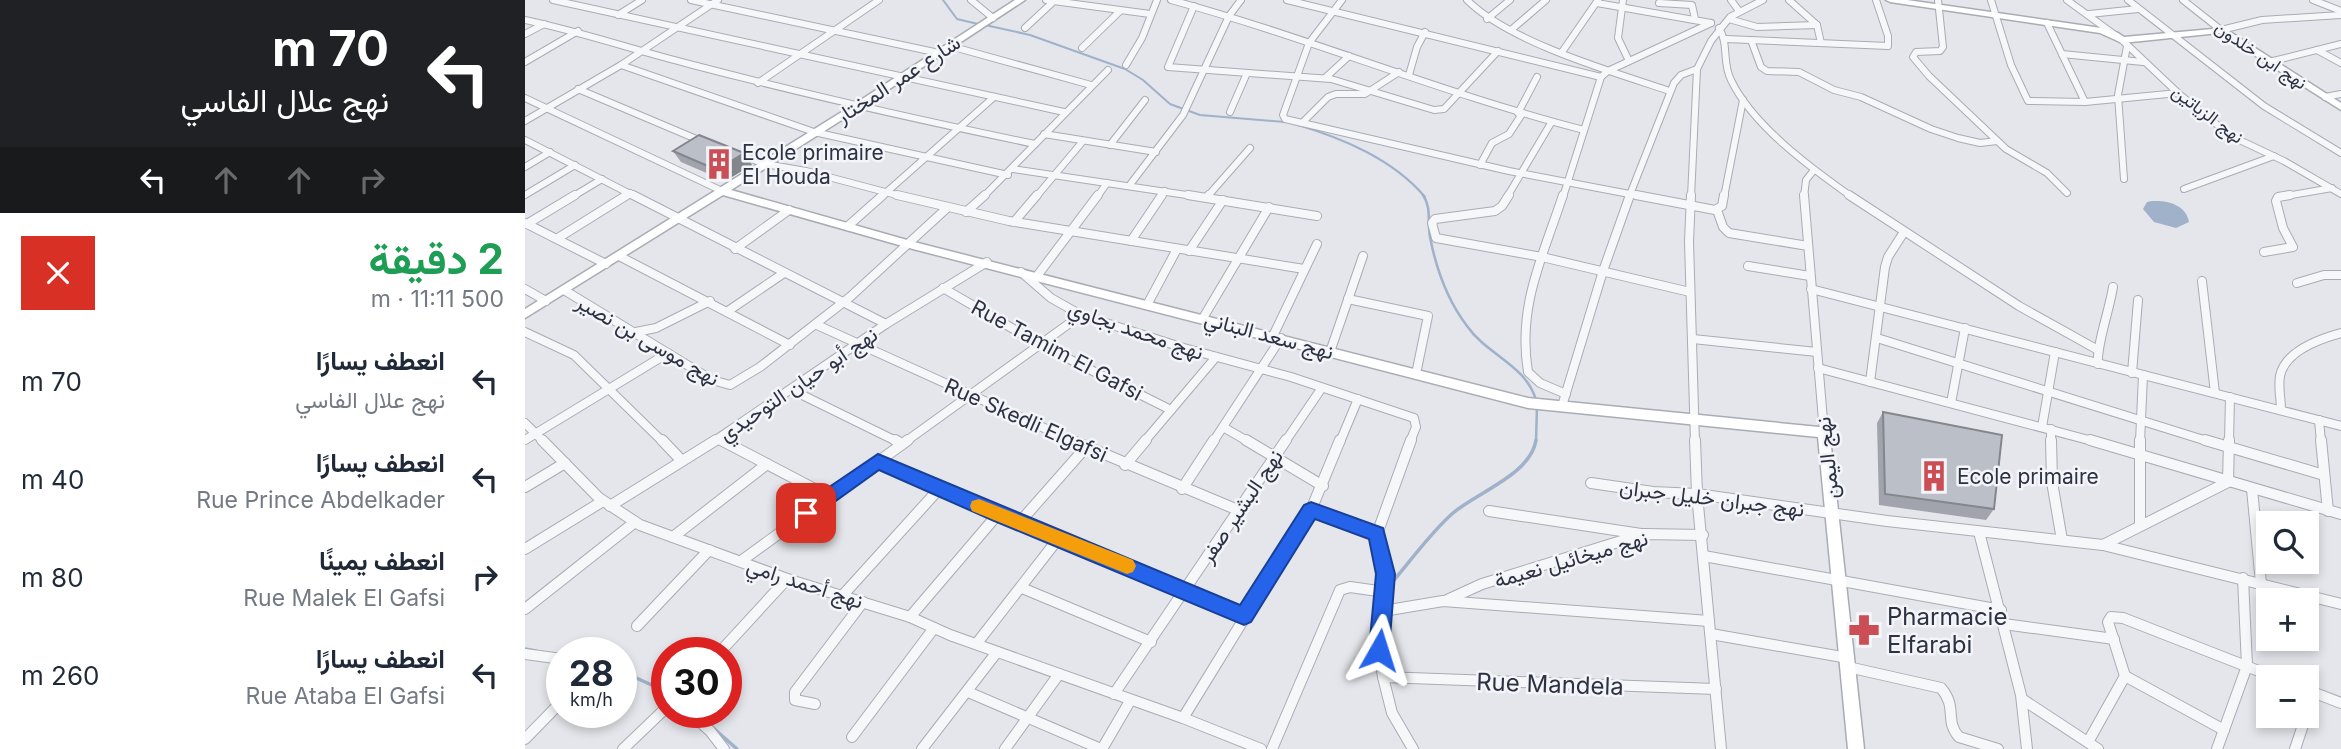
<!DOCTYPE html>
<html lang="ar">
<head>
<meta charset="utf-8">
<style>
	:root { --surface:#fff; --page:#f6f6f7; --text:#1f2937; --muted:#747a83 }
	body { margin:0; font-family:Inter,Vazirmatn,sans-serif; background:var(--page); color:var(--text); direction:rtl; height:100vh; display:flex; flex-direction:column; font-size:26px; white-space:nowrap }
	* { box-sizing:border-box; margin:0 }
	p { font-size:23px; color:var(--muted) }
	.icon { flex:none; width:38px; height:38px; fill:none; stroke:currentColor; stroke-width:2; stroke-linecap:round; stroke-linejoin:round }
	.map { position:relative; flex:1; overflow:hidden; direction:ltr }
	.panel { display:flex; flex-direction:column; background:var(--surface); width:525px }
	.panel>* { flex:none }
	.guide { background:#202124; color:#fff; overflow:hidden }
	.tools { position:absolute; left:1731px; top:511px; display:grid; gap:14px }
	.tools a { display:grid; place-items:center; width:63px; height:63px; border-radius:0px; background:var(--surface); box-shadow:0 4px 10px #0003; font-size:35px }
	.speed { position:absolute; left:21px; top:637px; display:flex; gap:14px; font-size:35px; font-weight:700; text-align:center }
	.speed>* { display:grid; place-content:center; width:91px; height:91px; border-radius:50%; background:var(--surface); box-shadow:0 4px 10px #0003; line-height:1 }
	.speed small { font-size:18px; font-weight:400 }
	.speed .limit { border:10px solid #d22; background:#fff; color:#111 }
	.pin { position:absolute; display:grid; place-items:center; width:60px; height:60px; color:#fff; margin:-30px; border-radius:14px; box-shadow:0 4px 10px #0006 }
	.me { position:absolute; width:77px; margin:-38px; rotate:6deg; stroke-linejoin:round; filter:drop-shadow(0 0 5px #0008) }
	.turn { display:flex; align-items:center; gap:24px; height:147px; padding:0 21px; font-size:32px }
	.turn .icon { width:91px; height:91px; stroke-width:2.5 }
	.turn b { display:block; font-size:49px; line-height:60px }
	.lanes { display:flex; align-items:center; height:66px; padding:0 21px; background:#0003; justify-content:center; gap:35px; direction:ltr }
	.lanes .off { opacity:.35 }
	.round { display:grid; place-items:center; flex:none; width:74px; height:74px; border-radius:0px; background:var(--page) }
	.headline { display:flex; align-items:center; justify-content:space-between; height:119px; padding:0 21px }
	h1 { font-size:42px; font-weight:700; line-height:52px; color:#1e9e55 }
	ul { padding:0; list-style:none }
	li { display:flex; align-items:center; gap:21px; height:98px; padding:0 21px }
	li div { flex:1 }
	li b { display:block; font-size:26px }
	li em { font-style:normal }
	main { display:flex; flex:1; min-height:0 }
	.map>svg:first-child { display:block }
	.water { fill:#a0b1ca }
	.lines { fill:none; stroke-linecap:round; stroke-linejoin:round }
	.stream-far2 { stroke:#a0b1ca; stroke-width:2 }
	.stream-far1 { stroke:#a0b1ca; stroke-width:2.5 }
	.stream { stroke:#a0b1ca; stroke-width:3.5 }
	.street-far2-casing { stroke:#a9acb5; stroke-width:8 }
	.street-far1-casing { stroke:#a9acb5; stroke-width:10 }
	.street-casing { stroke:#a9acb5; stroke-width:12 }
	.secondary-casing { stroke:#a9acb5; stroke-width:3 }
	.street-far2 { stroke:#f6f7f9; stroke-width:6 }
	.street-far1 { stroke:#f6f7f9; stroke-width:8 }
	.street { stroke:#f6f7f9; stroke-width:10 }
	.secondary { fill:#fff; fill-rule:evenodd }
	.wall { fill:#a1a4ac }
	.shaded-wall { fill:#83868c }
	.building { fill:#bbbfc8; stroke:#83868c; stroke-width:2 }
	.route { fill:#2563eb; stroke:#184099; stroke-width:2 }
	.slow { fill:#f59e0b }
	.labels { text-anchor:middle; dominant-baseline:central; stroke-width:5; stroke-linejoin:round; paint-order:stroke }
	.far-street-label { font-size:18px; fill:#2c3243; stroke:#f3f5f8 }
	.street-label { font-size:21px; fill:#2c3243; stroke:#f3f5f8 }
	.poi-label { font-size:21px; fill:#2c3243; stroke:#f3f5f8; text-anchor:start }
	.near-poi-label { font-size:24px; fill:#2c3243; stroke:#f3f5f8; text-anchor:start }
	.near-street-label { font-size:24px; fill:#2c3243; stroke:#f3f5f8 }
</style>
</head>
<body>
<main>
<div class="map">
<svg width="1816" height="749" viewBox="0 0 1816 749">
	<rect width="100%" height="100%" fill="#e4e6eb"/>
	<path class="water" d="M1627 201C1643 200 1661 205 1664 222L1651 228 1629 222 1618 209 1622 202Z"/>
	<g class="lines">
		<g class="stream-far2">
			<polyline points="418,0 432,19 453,24"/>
			<polyline points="460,25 505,35 600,69 618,80 645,104 675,115 760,122"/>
			<path d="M770 124C817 138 868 159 900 197"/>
		</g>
		<g class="stream-far1">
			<path d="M898 195C907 208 902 222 905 237 911 268 923 301 942 326 962 355 1001 365 1011 400"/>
			<polyline points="1011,442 1012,406"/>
		</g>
		<g class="stream">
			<path d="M864 586C885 562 905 533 928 513 953 492 1006 474 1011 440"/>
			<polyline points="851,631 853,606"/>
			<polyline points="0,649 11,651"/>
			<polyline points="96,671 142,692"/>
			<polyline points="186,726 212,749"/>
		</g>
		<defs>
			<g id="street-far2">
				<polyline points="28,0 539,112"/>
				<polyline points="166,0 414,53"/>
				<polyline points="193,0 96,65 289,132 483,175"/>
				<polyline points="446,0 468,18"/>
				<polyline points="521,0 625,14"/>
				<path d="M646 0C785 38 919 94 1059 130"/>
				<polyline points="762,0 1076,77"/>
				<polyline points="817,0 784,43 758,115 760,119 984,171 1120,197"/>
				<path d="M942 0C984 42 1087 72 1145 91"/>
				<polyline points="1098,0 1093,38 1104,61"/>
				<polyline points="1206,0 1214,11"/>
				<polyline points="1264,0 1292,25 1296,43"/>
				<polyline points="1413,0 1418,47 1415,51 1391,52 1388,57 1404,76 1481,149 1522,173 1542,193"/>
				<polyline points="1466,0 1486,65 1503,101 1560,102 1653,93"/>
				<polyline points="1542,0 1590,35"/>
				<polyline points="1603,0 1739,106 1816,153"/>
				<polyline points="1658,0 1696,30 1737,20 1816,15"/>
				<polyline points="1788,0 1816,11"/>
				<polyline points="1072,3 1186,23"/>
				<polyline points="1134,3 1167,5 1170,19"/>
				<polyline points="669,6 643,67 806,79 909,110 919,109 973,51"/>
				<polyline points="1564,14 1613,9"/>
				<polyline points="93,15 117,0"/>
				<polyline points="962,19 985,0"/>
				<polyline points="1204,19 1232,27 1292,25"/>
				<path d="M0 20C56 32 109 50 164 64 279 94 394 120 510 144"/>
				<polyline points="1522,23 1560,102"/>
				<polyline points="500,28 529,1"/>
				<path d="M1194 28C1204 44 1197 63 1206 80 1228 126 1286 168 1327 197"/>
				<polyline points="986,30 1021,0"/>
				<polyline points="0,34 19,24"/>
				<polyline points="1201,39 1363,46 1363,36 1351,0"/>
				<polyline points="1226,40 1236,67 1242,71 1274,72 1309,90 1336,97 1406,129 1433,138 1455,143 1472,141"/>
				<polyline points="1597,40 1653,93 1706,136 1759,161 1816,194"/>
				<polyline points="425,46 566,85"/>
				<polyline points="557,48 595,11"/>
				<polyline points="1792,50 1816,63"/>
				<polyline points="1037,52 1073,0"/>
				<polyline points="1537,54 1618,62"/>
				<polyline points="0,62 53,31"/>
				<polyline points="1744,62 1816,44"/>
				<polyline points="601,65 617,38 632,0"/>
				<polyline points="884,75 892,47 900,32"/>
				<polyline points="800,78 824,56"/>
				<polyline points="233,83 354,0"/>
				<polyline points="53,89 176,141"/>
				<polyline points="1800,97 1816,94"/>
				<polyline points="0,98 197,191"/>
				<polyline points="705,112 722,73"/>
				<polyline points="993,113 1012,77"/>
				<polyline points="0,121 96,65"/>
				<polyline points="777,123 803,97 811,94 840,94 874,72"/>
				<polyline points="519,134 631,152"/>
				<polyline points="0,140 111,197"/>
				<polyline points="585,145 620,100"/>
				<polyline points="215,155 240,164 281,171 379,197"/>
				<polyline points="955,165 967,143 984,134 997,114"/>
				<polyline points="0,167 25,152"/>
				<polyline points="488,169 675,197"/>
				<polyline points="1599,179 1593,95 1602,46"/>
				<polyline points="604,186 658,115 704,16 716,0"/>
				<polyline points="1659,189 1749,156"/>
				<polyline points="0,195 50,165"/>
				<polyline points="47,197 77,179"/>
				<polyline points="99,197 105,193"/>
				<polyline points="356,197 469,97"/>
				<polyline points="458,197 583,70"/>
				<polyline points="511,197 558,141"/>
				<polyline points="572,197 582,183"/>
				<polyline points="636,197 640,191"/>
				<polyline points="682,197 725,148"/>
				<polyline points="982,197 1026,123"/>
				<polyline points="1038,197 1076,77 1083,71 1186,23"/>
				<polyline points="1104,197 1149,83 1156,75 1172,69"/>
				<polyline points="1166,197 1172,69 1186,41 1205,17 1238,0"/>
				<polyline points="1199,197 1218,100"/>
				<polyline points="1279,197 1281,180 1289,170"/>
				<polyline points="1755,197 1807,188"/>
			</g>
			<g id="street-far1">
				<polyline points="108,195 361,324"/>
				<polyline points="372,195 484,221 779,269"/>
				<polyline points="663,195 792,216"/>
				<polyline points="984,195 977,206 970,211 910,219 907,223 911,238 1017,257 1165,292"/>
				<path d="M1038 195C1018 256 992 306 1003 372L1015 383 1041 394"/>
				<polyline points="1111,195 1190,210 1197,206 1199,195"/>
				<polyline points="1166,195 1164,242 1170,442"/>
				<polyline points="1279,195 1299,432"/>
				<polyline points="1324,195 1494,306 1573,350"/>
				<polyline points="682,197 684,195"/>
				<polyline points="1192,210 1198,227 1204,233 1283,246"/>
				<polyline points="441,212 460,195"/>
				<polyline points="489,222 512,195"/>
				<polyline points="0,223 81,264"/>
				<polyline points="2,224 50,195"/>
				<polyline points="323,226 358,195"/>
				<polyline points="33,238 102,195"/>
				<polyline points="606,241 637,195"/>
				<polyline points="210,249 264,210"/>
				<polyline points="664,251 698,200"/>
				<polyline points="1739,252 1768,247 1758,228 1751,201 1753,197 1765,195"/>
				<polyline points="94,256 265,345"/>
				<polyline points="1223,266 1285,276"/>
				<polyline points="496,272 526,298 556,315 659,348 766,377 889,418 891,427 885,442"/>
				<polyline points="512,276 573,195"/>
				<polyline points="1677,281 1690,393"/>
				<polyline points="1772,283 1799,275 1816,275"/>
				<polyline points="418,288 516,345 646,410"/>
				<polyline points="0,289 21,301"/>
				<polyline points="1286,289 1816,426"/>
				<polyline points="39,290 187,380 205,385 235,367 325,297 422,208"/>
				<polyline points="823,299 903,316 891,374"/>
				<polyline points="622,305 652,249"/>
				<polyline points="203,311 259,273"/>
				<polyline points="678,318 744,207"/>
				<polyline points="292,325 550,442"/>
				<polyline points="0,332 49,355 138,442"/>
				<polyline points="111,332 131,328 185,301"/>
				<polyline points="748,336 792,244"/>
				<polyline points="1352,338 1685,442"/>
				<polyline points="1168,339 1292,352"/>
				<polyline points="805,352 838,256"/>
				<path d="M1573 364C1571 346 1585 308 1588 287"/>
				<polyline points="1293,368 1571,442"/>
				<polyline points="1607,373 1613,300"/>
				<polyline points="1345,382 1360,267 1363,257 1379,232"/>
				<polyline points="267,390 373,442"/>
				<polyline points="1426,403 1440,328"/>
				<polyline points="1037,406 1078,271 1105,195"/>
				<path d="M1756 410C1756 399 1753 387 1755 376 1760 351 1794 339 1816 333"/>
				<polyline points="1794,420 1796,442"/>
				<polyline points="0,423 19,442"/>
				<polyline points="698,427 724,442"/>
				<polyline points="1517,427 1530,352"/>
				<polyline points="1526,429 1526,442"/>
				<polyline points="193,439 199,442"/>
				<polyline points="0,440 143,353"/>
				<polyline points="188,442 361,324 462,262"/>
				<polyline points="380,442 556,315"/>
				<polyline points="619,442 691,357"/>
				<polyline points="688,442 756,338"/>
				<polyline points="760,442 796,389"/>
				<polyline points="815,442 833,399"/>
				<polyline points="1615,442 1618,375"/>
				<polyline points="1704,442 1705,397"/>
			</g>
			<g id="street">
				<polyline points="17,440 74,498 115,525 265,580 385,617 425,635 658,718 736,749"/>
				<polyline points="137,440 157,461"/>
				<polyline points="196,440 303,496"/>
				<polyline points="370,440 377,444"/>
				<polyline points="546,440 713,510"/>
				<polyline points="721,440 798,486"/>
				<polyline points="886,440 852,534 861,574 854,650 858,677 867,713 888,749"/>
				<polyline points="1170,440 1172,494 1196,749"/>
				<polyline points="1526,440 1527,482 1537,540"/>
				<polyline points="1565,440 1816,514"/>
				<polyline points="1615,440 1615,526"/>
				<polyline points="1680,440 1799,475"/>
				<polyline points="1796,440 1803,511"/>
				<polyline points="353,461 494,523 719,616"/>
				<polyline points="600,465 621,440"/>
				<polyline points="1066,483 1128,492 1172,494 1362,521 1578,545 1816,604"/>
				<polyline points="0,487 40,463"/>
				<polyline points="657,489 689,440"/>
				<polyline points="1727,489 1736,583"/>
				<polyline points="85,506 191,440"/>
				<polyline points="786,510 852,534"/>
				<polyline points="964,511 1116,534"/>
				<polyline points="494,523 561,447"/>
				<polyline points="1454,532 1496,695 1502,749"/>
				<polyline points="148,537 242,464"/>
				<polyline points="1578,545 1703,482 1704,440"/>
				<polyline points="0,549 78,501"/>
				<polyline points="1179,556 1476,610"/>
				<polyline points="216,561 383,440"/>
				<polyline points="497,588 626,642"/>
				<polyline points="318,595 414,489"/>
				<polyline points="922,600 957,584 1119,534 1178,535"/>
				<polyline points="0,609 110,522"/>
				<polyline points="858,611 918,601 1184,621"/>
				<polyline points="385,617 473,514"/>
				<polyline points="1479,624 1589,639"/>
				<polyline points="112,626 184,550"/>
				<polyline points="1186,634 1323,658"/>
				<polyline points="452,643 533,539"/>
				<polyline points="194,653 262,579"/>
				<polyline points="0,654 37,659"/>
				<path d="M1323 667 1416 688C1433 708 1419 720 1434 737L1473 749"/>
				<polyline points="1600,676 1699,730"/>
				<polyline points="858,677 1191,689"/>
				<polyline points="1782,690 1816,703"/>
				<polyline points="443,692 576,749"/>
				<polyline points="589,694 761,440"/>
				<polyline points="1497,699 1573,749"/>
				<polyline points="290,704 270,700 270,692 338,602"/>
				<polyline points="164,712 185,731 199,749"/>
				<polyline points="1782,714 1788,693"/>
				<polyline points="658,718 786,510 815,440"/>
				<polyline points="327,737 409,628"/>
				<polyline points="0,739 37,701"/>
				<polyline points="1563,742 1600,676 1583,622 1586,617 1598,618 1749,677"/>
				<polyline points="98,749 142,707"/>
				<polyline points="397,749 472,652"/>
				<polyline points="480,749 534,674"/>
				<polyline points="577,749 605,701"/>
				<polyline points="747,749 815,590 825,587 860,592"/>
				<polyline points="1692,749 1722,666 1718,578"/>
				<polyline points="1770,749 1781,716"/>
			</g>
			<g id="secondary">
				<polygon points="490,0 500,0 334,109 206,190 389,242 1003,398 1304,428 1339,749 1323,749 1293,437 1003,408 388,249 198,195 0,318 0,309 328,105"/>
				<polygon points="1361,0 1382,0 1576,28 1593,33 1599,37 1699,28 1816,103 1816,110 1694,33 1597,43 1575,33 1365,2"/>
			</g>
		</defs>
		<use href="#street-far2" class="street-far2-casing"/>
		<use href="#street-far1" class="street-far1-casing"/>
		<use href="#street" class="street-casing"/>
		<use href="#secondary" class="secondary-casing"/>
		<use href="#street-far2" class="street-far2"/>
		<use href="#street-far1" class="street-far1"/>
		<use href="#street" class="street"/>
		<use href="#secondary" class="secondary"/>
	</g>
	<g class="wall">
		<polygon points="148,151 219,153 227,165 200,181 156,162"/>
		<polygon points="1358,412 1469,509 1461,520 1354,505 1352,423"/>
	</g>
	<polygon class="shaded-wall" points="219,153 227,165 200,181 192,170"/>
	<g class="building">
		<polygon points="174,135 219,153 192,170 148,151"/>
		<polygon points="1358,412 1477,435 1469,509 1360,494"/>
	</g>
	<polygon class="route" points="353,454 715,605 779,505 786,502 858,528 870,574 864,650 861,656 854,659 847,656 844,650 851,574 844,539 790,519 726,622 719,625 467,520 354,470 287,518 281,520 275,518 272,513 275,507"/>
	<polygon class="slow" points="454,499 608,560 611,566 608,572 602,574 447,511 445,506 447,501"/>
	<defs>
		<symbol id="building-bare" viewBox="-9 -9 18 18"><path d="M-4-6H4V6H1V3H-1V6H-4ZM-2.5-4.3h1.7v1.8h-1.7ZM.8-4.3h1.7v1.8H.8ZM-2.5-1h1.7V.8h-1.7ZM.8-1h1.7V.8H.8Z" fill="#cb4e56" stroke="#f3f5f8" stroke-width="2.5" paint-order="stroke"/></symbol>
		<symbol id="pharmacy-bare" viewBox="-9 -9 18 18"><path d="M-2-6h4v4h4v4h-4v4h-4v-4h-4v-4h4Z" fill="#cb4e56" stroke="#f3f5f8" stroke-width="2.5" paint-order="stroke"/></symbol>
	</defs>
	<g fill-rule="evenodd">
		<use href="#building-bare" x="172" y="142" width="44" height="44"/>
		<use href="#building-bare" x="1387" y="454" width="44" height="44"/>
		<use href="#pharmacy-bare" x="1317" y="608" width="44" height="44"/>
	</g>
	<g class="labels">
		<g class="far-street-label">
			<text transform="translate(1736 55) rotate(34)">نهج ابن خلدون</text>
			<text transform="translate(1683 114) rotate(37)">نهج الزياتين</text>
		</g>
		<g class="street-label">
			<text transform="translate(373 79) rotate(-33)">شارع عمر المختار</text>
			<text transform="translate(611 330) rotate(19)">نهج محمد بجاوي</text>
			<text transform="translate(744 335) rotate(15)">نهج سعد البناني</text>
			<text transform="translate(123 340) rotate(30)">نهج موسى بن نصير</text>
			<text transform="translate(532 350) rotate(28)">Rue Tamim El Gafsi</text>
			<text transform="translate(273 384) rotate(-34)">نهج أبو حيان التوحيدي</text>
			<text transform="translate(501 420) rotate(24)">Rue Skedli Elgafsi</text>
			<text transform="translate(1302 458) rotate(-96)">نهج اليمن</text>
			<text transform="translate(1187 498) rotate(7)">نهج جبران خليل جبران</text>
			<text transform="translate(716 506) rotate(-56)">نهج البشير صفر</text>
			<text transform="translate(1046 559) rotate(-16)">نهج ميخائيل نعيمة</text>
			<text transform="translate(280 583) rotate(18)">نهج أحمد رامي</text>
		</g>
		<g class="poi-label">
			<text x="217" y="152">Ecole primaire<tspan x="217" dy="24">El Houda</tspan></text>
			<text x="1432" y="476">Ecole primaire</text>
		</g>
		<g class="near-poi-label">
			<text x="1362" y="616">Pharmacie<tspan x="1362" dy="28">Elfarabi</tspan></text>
		</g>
		<g class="near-street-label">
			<text transform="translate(1025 684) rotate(2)">Rue Mandela</text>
		</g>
	</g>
</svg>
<div class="tools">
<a><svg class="icon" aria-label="search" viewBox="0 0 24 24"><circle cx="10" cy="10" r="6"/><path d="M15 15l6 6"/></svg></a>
<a>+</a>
<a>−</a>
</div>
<div class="speed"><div>28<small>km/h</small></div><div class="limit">30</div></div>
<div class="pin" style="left:281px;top:513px;background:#d93025"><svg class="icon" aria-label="arrive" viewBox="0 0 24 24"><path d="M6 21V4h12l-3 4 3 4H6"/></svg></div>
<svg class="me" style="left:854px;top:650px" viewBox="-20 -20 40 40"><path d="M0-17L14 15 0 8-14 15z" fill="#2563eb" stroke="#fff" stroke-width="4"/></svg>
</div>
<section class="panel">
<div class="guide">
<div class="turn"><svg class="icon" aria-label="left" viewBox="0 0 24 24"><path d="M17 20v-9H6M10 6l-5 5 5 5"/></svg><div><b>70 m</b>نهج علال الفاسي</div></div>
<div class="lanes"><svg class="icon" aria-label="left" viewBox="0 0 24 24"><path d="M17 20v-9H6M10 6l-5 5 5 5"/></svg><svg class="icon off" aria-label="ahead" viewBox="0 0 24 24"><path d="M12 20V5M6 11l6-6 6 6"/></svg><svg class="icon off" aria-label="ahead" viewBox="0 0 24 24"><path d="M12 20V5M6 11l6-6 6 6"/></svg><svg class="icon off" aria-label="right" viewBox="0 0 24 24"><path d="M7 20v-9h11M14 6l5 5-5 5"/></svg></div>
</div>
<div class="headline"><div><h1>2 دقيقة</h1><p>500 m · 11:11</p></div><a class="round" style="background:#d93025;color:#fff"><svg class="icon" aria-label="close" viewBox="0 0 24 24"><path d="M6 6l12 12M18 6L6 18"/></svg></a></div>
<ul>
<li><svg class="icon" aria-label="left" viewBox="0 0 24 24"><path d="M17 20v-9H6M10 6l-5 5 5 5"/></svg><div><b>انعطف يسارًا</b><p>نهج علال الفاسي</p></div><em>70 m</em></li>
<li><svg class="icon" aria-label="left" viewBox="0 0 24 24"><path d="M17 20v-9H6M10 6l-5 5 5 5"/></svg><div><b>انعطف يسارًا</b><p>Rue Prince Abdelkader</p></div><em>40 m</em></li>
<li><svg class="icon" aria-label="right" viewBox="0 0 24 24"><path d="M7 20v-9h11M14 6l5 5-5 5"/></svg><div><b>انعطف يمينًا</b><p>Rue Malek El Gafsi</p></div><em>80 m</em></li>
<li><svg class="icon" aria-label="left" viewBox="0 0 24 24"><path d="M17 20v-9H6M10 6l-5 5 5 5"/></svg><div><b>انعطف يسارًا</b><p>Rue Ataba El Gafsi</p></div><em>260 m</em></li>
</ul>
</section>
</main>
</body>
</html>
